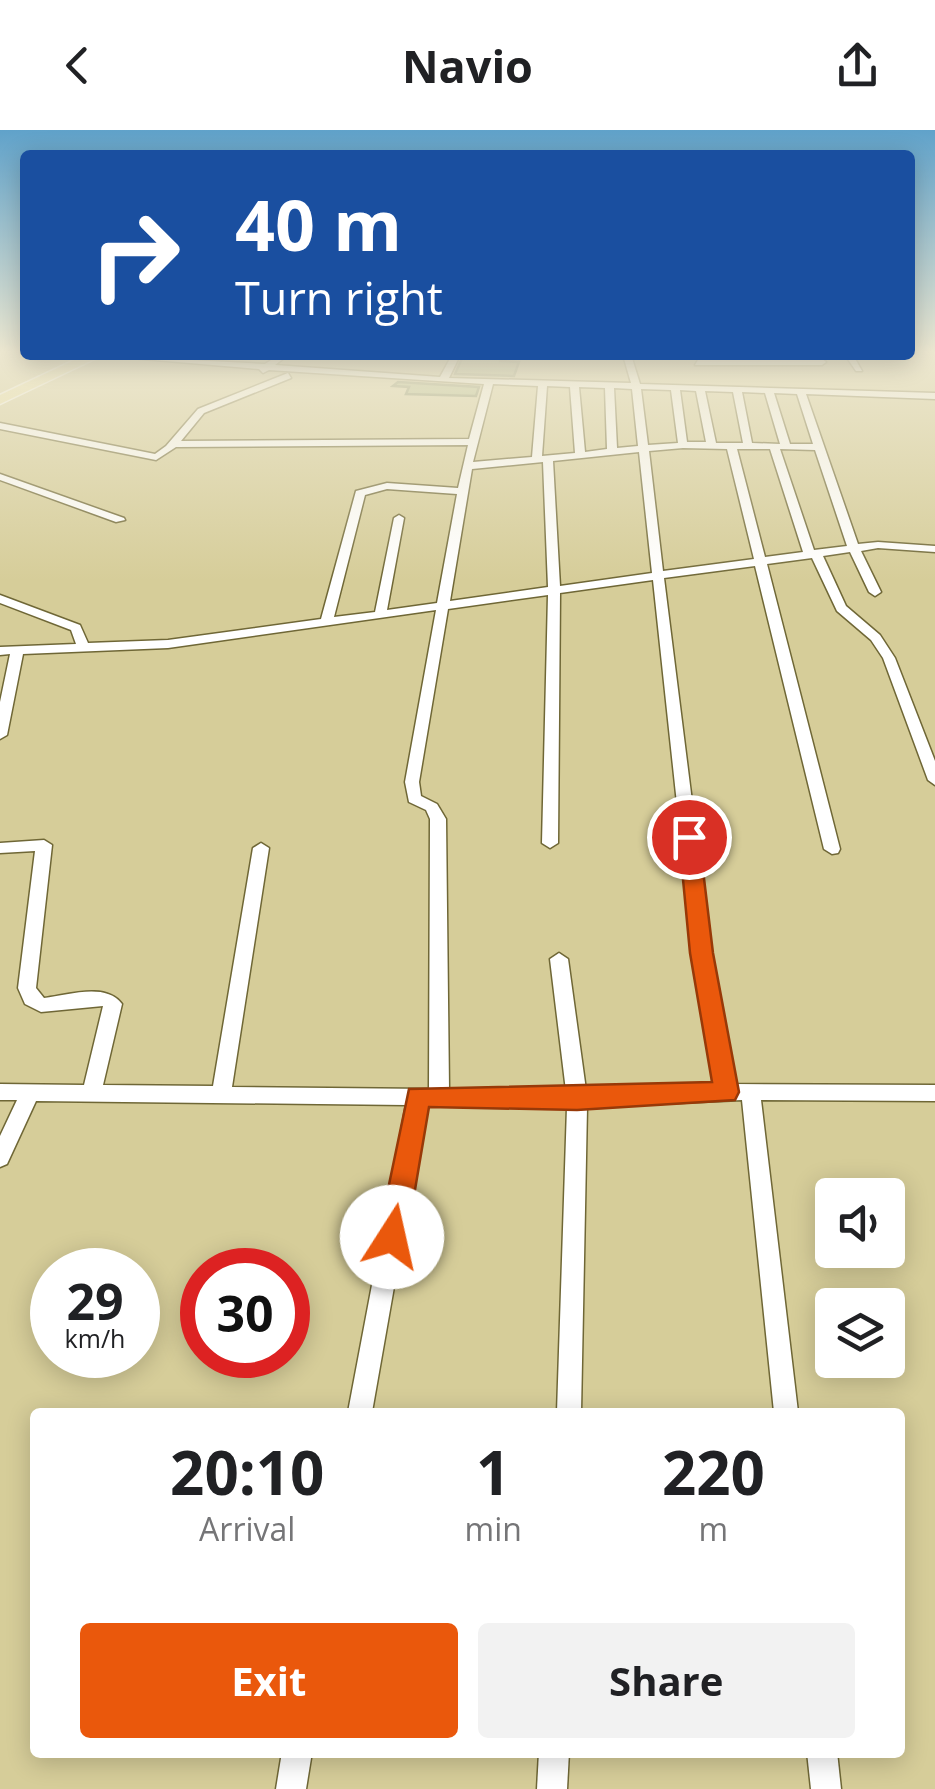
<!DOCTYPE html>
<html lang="en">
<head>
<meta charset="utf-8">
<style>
	:root { --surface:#fff; --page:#f2f2f2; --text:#202124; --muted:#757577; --accent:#ea580c }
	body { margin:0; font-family:"Open Sans",sans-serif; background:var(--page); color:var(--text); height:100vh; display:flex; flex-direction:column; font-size:38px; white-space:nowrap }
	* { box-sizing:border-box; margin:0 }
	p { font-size:32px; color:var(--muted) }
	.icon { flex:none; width:55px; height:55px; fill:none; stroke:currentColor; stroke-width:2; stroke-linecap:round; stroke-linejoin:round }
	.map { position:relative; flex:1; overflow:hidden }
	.side { position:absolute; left:30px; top:1278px; width:875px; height:350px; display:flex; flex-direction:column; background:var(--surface); border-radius:10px; box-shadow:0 5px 25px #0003 }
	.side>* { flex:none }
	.guide { position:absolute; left:20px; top:20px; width:895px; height:210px; border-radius:10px; box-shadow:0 5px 25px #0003; background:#1a4fa0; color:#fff; overflow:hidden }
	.buttons { position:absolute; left:815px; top:1048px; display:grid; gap:20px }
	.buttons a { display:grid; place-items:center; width:90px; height:90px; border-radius:10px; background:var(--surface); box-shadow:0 5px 25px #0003; font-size:50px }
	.speed { position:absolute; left:30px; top:1118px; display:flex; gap:20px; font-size:50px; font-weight:700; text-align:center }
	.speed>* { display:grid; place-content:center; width:130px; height:130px; border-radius:50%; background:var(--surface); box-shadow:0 5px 25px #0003; line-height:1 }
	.speed small { font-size:25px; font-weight:400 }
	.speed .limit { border:15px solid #d22; background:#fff; color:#111 }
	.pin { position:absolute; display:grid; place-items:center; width:85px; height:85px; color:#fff; margin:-42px; border:5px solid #fff; border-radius:50%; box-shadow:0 2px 10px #0007 }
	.me { position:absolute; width:110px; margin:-55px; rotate:10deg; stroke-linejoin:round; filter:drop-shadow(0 0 8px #0008) }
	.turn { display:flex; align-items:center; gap:35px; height:210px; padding:0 50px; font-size:45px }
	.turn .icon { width:130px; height:130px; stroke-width:2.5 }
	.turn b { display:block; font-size:70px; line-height:85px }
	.eta { display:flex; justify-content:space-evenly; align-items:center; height:170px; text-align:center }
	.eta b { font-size:60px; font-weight:700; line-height:70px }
	.button { display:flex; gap:20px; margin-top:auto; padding:20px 50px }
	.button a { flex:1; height:115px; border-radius:10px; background:var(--accent); color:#fff; font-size:40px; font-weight:700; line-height:115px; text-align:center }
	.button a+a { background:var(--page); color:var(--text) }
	header { display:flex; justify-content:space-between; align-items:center; height:130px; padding:0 50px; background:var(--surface); font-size:45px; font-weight:700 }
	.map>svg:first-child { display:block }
	.building { fill:#9dac6e; stroke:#677243; stroke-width:2.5 }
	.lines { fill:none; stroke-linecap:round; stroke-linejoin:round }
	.street-casing { stroke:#6f6736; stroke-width:3 }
	.primary-casing { stroke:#fff; stroke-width:3 }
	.street { fill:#fff; fill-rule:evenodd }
	.primary { fill:#efe4a0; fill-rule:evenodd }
	.route { fill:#ea580c; stroke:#983908; stroke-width:2.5 }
</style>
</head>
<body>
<header><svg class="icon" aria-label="back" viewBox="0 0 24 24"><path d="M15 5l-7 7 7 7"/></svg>Navio<svg class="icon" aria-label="share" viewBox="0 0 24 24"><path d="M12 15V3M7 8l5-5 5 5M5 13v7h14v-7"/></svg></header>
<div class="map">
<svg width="935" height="1659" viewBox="0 0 935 1659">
	<rect width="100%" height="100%" fill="#d6cd99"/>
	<g class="building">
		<polygon points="500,225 500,231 519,232 514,246 455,244 463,226"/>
		<polygon points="398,252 479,257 476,266 406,264 409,257 393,256"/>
	</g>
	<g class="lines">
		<defs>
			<g id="street">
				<path d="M97 225 265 234 279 225H288L275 235 440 247 452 225H460L449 248 631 253 623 225H631L640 254 935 263V269L806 264 858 414 878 412 935 416V422L878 418 861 421 881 462 875 466 869 462 850 422 823 426 846 476 880 505 895 528 935 631V655L928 650 883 528 871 510 837 481 812 428 767 434 840 719 838 723 832 724 824 719 755 436 664 448 711 823 735 954 935 955V971L761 970 798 1282H774L742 970 587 977 581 1282H557L567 977 426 975 372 1282H348L406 975 36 971 7 1034 0 1037V1006L17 970H0V954L84 955 103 876 41 882 25 874 18 858 35 721 0 723V713L44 710 52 715 36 858 44 868C68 865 106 852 122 874L103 955 213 956 253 718 261 713 269 718 232 957 429 959 430 689 426 680 409 672 405 652 436 480 168 518 23 524 7 605 0 609V572L10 524 0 525V517L76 514 71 500 0 473V465L80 495 88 513 168 510 321 489 356 361 387 353 458 358 468 315 176 317 156 330 0 299V293L155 324 166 316 198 279 288 243 291 248 204 283 181 311 469 309 484 254 269 240 263 243 259 239ZM493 254 538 256 532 327 473 332ZM547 256 570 257 575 323 542 326ZM579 257 605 258 607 319 585 322ZM614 258 632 259 638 316 617 318ZM641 259 671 260 678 313 648 315ZM680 260 696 261 706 312H687ZM705 261 733 262 743 313H716ZM742 262 765 263 780 314 752 313ZM774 263 797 264 813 314H790ZM683 318 727 319 754 429 663 441 649 321ZM737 319H770L803 422 765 427ZM780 319 815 320 847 416 814 420ZM639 322 652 443 560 456 553 331ZM543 332 548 457 450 471 472 339ZM387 359 457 364 437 473 387 480 404 388 399 385 394 388 375 482 334 487 365 365ZM653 450 693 823 716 954 586 960 568 829 559 823 550 829 566 961 449 959 446 689 437 674 421 666 419 652 448 479 548 465 542 713 550 718 558 713 560 463Z"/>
				<polygon points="845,225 853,225 862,241 856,241"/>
				<polygon points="698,230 822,229 826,232 822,235 695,235"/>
				<polygon points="0,344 124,388 125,390 116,392 0,350"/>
				<polygon points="282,1622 312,1622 306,1659 276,1659"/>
				<polygon points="539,1622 569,1622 567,1659 537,1659"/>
				<polygon points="807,1622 837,1622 841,1659 811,1659"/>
			</g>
			<polygon id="primary" points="85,225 103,225 0,274 0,265"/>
		</defs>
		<use href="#street" class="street-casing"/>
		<use href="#primary" class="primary-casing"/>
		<use href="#street" class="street"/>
		<use href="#primary" class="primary"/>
	</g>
	<linearGradient id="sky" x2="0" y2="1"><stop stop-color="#60a2ca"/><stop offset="0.49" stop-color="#ede8d1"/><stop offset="1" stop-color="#ede8d1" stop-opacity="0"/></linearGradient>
	<rect width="935" height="451" fill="url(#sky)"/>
	<polygon class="route" points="689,700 699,707 713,823 739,962 735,970 577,980 429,977 407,1107 402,1116 392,1120 383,1116 378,1107 409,959 712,952 690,823 679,707"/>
</svg>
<div class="buttons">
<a><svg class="icon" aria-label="sound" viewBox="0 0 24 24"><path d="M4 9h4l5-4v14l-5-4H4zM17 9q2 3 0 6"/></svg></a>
<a><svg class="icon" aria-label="layers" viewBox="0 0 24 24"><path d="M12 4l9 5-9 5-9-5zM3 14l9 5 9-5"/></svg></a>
</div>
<div class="speed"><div>29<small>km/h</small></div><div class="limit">30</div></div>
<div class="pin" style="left:689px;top:707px;background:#d93025"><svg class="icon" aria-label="arrive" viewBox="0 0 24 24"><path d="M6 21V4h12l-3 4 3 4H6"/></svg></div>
<svg class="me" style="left:392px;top:1107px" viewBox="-20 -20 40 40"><circle r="19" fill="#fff"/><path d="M0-13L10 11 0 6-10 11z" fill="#ea580c"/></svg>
<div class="guide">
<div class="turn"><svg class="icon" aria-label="right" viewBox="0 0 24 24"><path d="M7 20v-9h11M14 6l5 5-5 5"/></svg><div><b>40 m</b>Turn right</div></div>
</div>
<section class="side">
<div class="eta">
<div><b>20:10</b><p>Arrival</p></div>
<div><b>1</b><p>min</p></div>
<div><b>220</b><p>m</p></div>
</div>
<div class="button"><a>Exit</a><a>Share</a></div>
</section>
</div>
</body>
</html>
